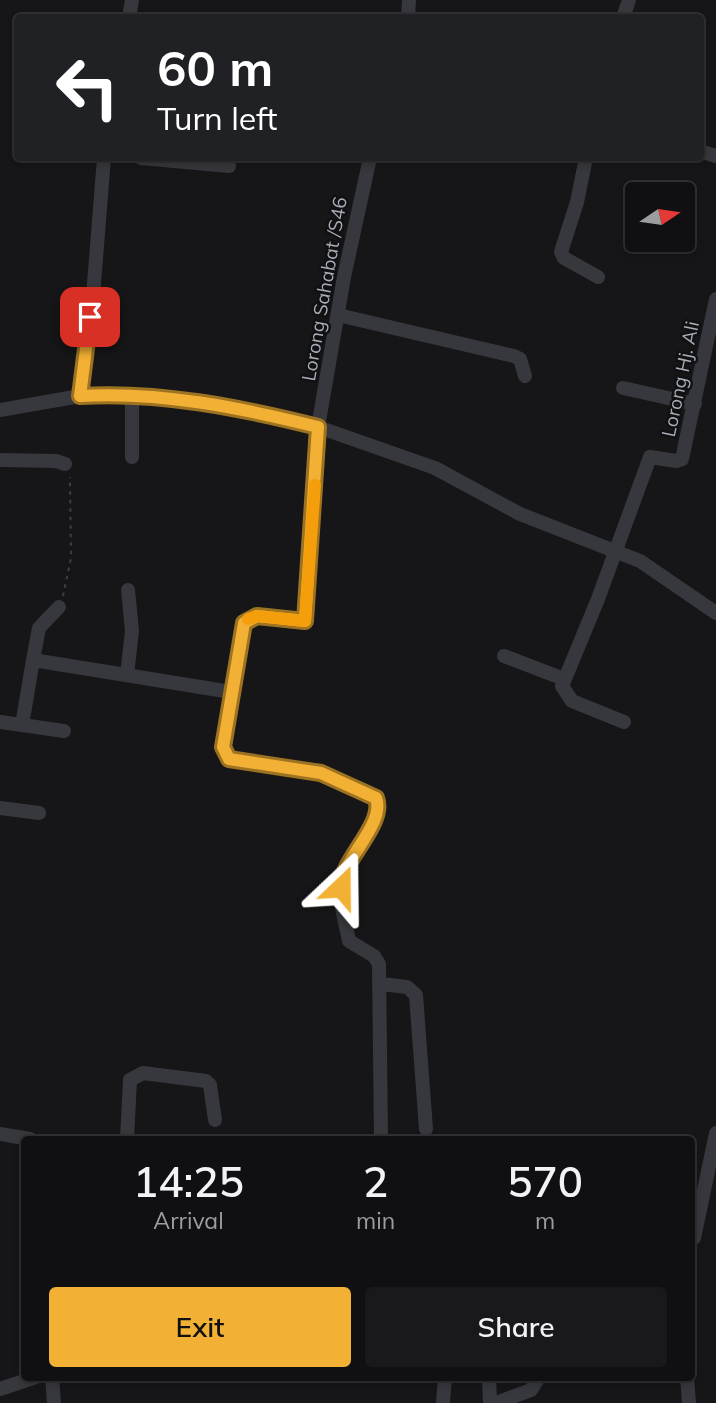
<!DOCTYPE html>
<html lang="en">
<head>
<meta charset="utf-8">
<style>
	:root { --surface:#101012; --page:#19191b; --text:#f1f3f6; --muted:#9c9d9f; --line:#303032; --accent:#f2b134 }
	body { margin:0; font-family:Mulish,sans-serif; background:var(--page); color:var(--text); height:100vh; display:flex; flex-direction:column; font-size:26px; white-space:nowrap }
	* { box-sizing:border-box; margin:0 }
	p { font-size:23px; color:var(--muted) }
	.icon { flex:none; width:38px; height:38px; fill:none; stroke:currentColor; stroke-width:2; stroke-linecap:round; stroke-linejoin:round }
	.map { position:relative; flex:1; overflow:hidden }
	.drawer { position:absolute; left:21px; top:1136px; width:674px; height:245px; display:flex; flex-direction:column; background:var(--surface); border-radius:7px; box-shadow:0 4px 10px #0003,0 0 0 2px var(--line) }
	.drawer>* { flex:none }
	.hud { position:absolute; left:14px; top:14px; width:690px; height:147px; border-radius:7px; box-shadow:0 4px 10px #0003,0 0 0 2px var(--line); background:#202124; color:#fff; overflow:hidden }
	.needle { width:46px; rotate:77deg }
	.fabs { position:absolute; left:625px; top:182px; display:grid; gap:14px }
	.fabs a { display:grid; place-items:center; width:70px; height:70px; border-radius:7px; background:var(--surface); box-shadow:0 4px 10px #0003,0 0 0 2px var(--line); font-size:35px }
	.pin { position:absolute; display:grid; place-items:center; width:60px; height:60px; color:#fff; margin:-30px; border-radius:14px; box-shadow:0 4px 10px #0006 }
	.me { position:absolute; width:77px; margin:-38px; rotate:23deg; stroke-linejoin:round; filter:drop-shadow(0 0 5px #0008) }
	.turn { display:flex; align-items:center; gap:24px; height:147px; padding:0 28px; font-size:32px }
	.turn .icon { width:91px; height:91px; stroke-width:2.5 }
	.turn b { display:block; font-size:49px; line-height:60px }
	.eta { display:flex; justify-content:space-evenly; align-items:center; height:119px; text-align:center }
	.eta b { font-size:42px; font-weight:600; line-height:49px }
	.action { display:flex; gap:14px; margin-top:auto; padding:14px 28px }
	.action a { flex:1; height:80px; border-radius:7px; background:var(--accent); color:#111; font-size:28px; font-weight:600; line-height:80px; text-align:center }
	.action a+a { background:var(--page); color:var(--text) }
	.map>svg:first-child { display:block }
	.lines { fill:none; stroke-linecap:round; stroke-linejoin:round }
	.path { stroke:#3d3f44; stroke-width:2; stroke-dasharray:3.5 5; stroke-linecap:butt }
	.minor { stroke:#37383d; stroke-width:14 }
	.route-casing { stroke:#9d7322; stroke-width:18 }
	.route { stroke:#f2b134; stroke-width:12 }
	.slow { stroke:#f59e0b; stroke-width:12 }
	.labels { text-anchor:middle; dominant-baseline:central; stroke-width:5; stroke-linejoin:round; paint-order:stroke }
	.street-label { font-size:19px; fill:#a8adb8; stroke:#111113 }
</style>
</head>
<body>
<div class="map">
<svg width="716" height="1403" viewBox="0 0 716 1403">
	<rect width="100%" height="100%" fill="#161618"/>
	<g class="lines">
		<polyline class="path" points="63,596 71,558 70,477"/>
		<g class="minor">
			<polyline points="129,18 132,0"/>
			<polyline points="408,18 409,0"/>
			<polyline points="623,18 629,0"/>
			<polyline points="700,151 716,156"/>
			<polyline points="141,158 229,166"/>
			<path d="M370 158 344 277 318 427 305 621 257 616 244 623 223 747 229 759 321 773 376 798C386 823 344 857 341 882 338 899 346 924 349 941L374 956 379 964 381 1139"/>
			<polyline points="586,158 577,202 561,252 564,258 598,277"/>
			<polyline points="338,315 514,356 520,359 525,376"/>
			<polyline points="623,388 695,404"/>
			<polyline points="80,396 93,296 104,158"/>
			<polyline points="132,396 132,457"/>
			<polyline points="0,410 80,396 163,398 279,417 318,427 435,468 520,514 640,561 716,613"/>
			<polyline points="0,460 56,461 65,464"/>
			<polyline points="504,656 564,679"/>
			<polyline points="33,660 39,628 59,607"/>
			<polyline points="127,675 132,631 128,590"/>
			<polyline points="0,722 22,725 33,660 231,692"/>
			<polyline points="624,722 572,701 562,686 598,599 650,457 676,461 682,459 716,299"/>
			<polyline points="22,725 64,731"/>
			<polyline points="0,808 39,813"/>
			<polyline points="381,984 407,987 416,995 426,1129"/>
			<polyline points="0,1134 30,1139"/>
			<polyline points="127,1139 130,1080 143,1073 206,1081 210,1085 215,1120"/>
			<polyline points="694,1238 716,1133"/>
			<polyline points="52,1377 54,1403"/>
			<polyline points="489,1377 490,1403"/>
			<polyline points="687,1377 689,1403"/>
			<polyline points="0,1389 36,1377"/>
			<polyline points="443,1403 445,1377"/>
			<polyline points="496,1403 531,1390 539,1377"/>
		</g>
	</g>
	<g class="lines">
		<defs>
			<path id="route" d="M90 317 80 396C159 391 242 408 318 427L305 621 257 616 244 623 223 747 229 759 321 773 376 798C386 824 341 860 341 887"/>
		</defs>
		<use href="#route" class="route-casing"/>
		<use href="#route" class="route"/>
		<polyline class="slow" points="248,619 257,616 305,621 315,485"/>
	</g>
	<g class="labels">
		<g class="street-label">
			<text transform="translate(324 289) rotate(-80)">Lorong Sahabat /S46</text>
			<text transform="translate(680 379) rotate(-78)">Lorong Hj. Ali</text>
		</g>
	</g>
</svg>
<div class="fabs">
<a><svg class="needle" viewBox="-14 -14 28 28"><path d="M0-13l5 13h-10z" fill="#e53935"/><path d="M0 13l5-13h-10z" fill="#9c9d9f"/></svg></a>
</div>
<div class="pin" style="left:90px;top:317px;background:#d93025"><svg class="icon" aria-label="arrive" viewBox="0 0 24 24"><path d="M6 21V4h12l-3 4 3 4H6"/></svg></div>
<svg class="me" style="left:341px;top:887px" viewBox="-20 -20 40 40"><path d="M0-17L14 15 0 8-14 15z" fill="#f2b134" stroke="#fff" stroke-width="4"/></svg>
<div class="hud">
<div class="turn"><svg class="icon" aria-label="left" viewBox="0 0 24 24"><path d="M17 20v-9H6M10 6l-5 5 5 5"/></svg><div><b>60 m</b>Turn left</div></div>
</div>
<section class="drawer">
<div class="eta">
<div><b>14:25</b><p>Arrival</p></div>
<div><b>2</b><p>min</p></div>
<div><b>570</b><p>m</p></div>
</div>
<div class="action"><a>Exit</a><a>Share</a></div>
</section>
</div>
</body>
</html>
